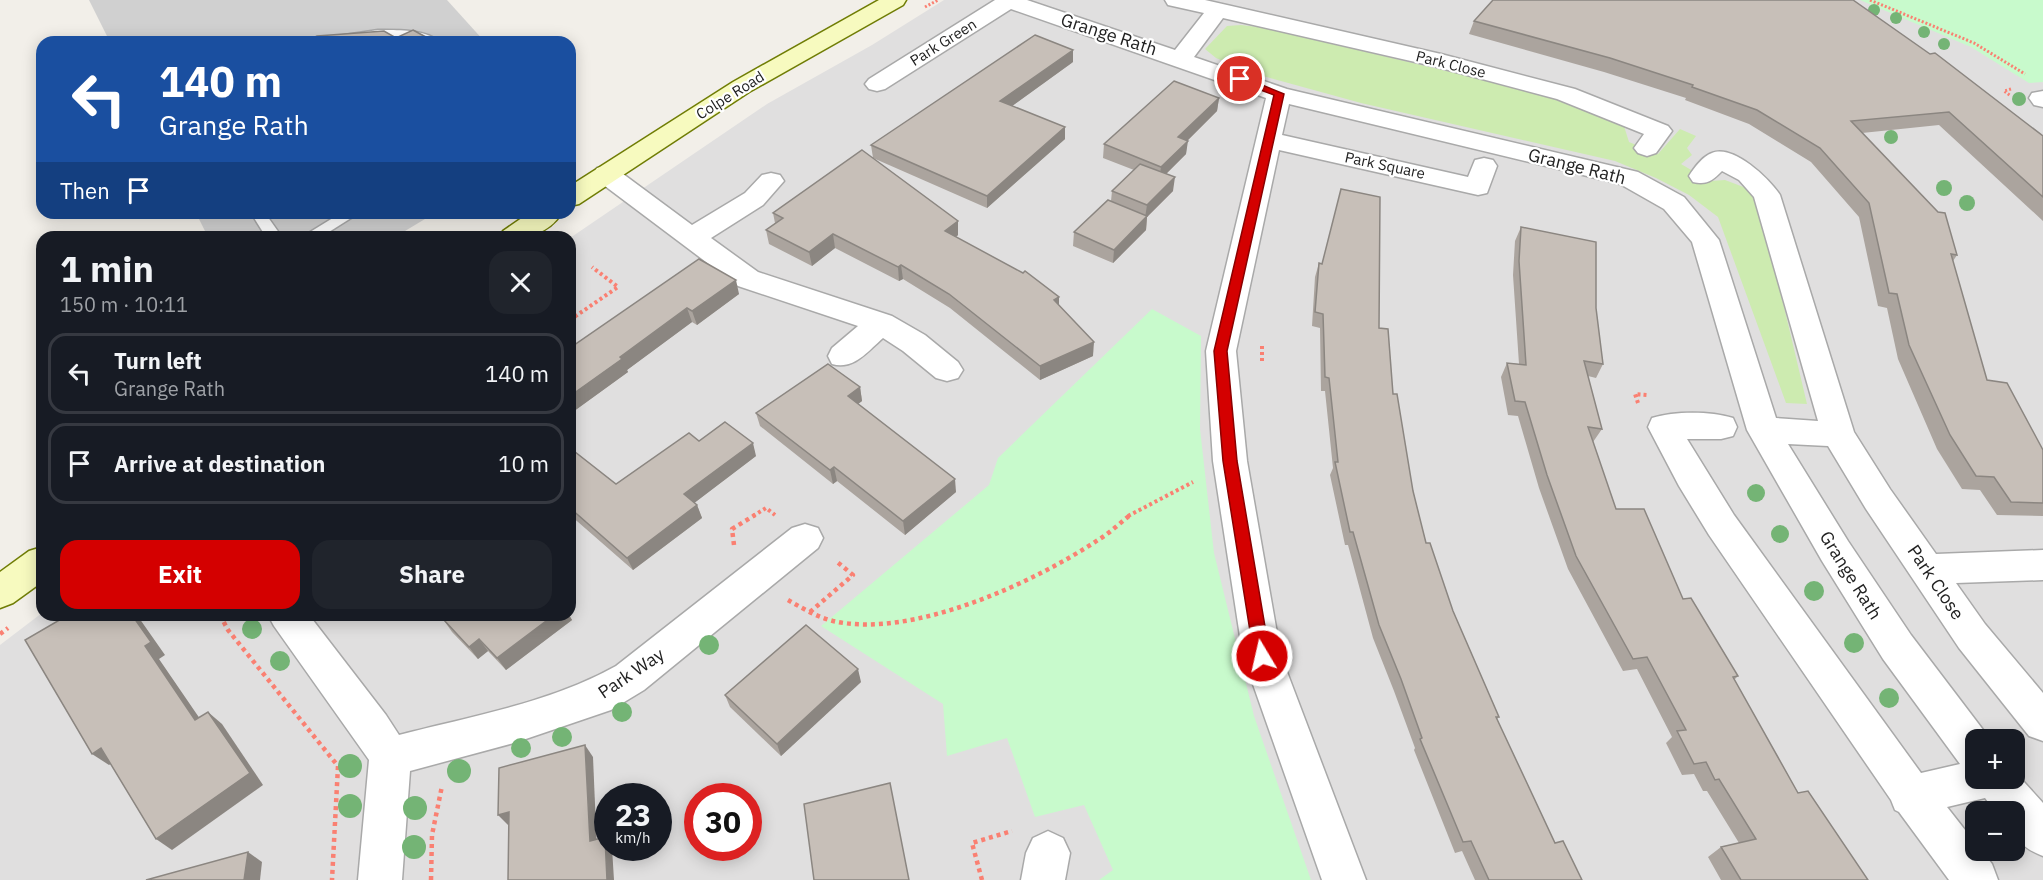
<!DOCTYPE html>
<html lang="en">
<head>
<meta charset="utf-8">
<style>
	:root { --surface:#171b24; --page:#20242c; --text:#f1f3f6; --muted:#9ea1a6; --line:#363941; --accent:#d40000 }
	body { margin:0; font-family:"IBM Plex Sans",sans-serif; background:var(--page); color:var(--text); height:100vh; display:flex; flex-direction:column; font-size:22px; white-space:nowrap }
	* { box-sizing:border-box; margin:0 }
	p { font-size:20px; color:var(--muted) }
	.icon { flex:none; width:33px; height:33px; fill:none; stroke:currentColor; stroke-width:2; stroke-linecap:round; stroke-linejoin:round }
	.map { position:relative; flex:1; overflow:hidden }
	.details { position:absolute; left:36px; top:231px; width:540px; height:390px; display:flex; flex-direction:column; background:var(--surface); border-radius:18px; box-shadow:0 3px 15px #0003 }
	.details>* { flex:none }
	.banner { position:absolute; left:36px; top:36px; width:540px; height:183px; border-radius:18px; box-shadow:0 3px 15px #0003; background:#1a4fa0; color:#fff; overflow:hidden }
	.controls { position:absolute; left:1965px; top:729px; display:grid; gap:12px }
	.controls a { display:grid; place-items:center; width:60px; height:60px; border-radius:12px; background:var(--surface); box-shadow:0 3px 15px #0003; font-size:30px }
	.speed { position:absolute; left:594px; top:783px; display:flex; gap:12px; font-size:30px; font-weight:700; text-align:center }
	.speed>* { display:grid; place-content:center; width:78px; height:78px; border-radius:50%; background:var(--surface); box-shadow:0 3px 15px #0003; line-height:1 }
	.speed small { font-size:15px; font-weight:400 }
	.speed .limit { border:9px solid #d22; background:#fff; color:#111 }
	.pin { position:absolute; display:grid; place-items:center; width:51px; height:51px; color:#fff; margin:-26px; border:3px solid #fff; border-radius:50%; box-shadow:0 2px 6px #0007 }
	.me { position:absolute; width:66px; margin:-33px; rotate:351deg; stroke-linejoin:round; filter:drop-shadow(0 0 4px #0008) }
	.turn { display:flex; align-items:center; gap:21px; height:126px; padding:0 24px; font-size:27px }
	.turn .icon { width:78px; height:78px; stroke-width:2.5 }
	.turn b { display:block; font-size:42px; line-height:51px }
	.then { display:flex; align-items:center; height:57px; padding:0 24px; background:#0003; gap:12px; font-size:22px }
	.round { display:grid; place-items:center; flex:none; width:63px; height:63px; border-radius:18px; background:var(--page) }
	.headline { display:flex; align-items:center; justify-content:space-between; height:102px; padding:0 24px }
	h1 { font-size:36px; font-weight:700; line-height:45px }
	.primary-button { display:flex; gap:12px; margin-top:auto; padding:12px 24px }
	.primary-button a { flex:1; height:69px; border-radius:18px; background:var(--accent); color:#fff; font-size:24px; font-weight:700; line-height:69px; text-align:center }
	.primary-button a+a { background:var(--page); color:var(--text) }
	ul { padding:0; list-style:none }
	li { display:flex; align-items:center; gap:18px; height:81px; margin:0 12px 9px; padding:0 12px; border:3px solid var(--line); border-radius:18px }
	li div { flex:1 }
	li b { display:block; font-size:22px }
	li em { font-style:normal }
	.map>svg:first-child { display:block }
	.residential { fill:#e0dfdf; fill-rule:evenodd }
	.religious { fill:#d0d0d0 }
	.grass { fill:#cdebb0 }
	.park { fill:#c8facc }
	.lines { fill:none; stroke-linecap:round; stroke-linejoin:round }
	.lane-casing { stroke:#a9a9a9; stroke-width:3 }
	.street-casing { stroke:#a9a9a9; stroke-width:3 }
	.secondary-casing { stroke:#707d05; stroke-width:3 }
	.path-far2 { stroke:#fa8072; stroke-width:3; stroke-dasharray:2 2; stroke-linecap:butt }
	.path-far1 { stroke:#fa8072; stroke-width:4; stroke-dasharray:3 3; stroke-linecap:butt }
	.path { stroke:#fa8072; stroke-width:4.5; stroke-dasharray:4 4; stroke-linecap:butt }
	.lane { fill:#fff; fill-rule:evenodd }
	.street { fill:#fff; fill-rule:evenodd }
	.secondary { fill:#f7fabf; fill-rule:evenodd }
	.tree { fill:#74b475 }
	.wall { fill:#aba49e }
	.shaded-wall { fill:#8b8681 }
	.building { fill:#c7bfb8; stroke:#8b8681; stroke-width:1.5 }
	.route { fill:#d40000; stroke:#8a0000; stroke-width:1.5 }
	.labels { text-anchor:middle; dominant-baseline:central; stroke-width:4.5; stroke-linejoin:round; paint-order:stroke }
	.far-street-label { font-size:15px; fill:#222; stroke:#fff }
	.street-label { font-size:18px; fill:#222; stroke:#fff }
</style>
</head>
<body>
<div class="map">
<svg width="2043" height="880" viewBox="0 0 2043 880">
	<rect width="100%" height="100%" fill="#f2efe9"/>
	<path class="residential" d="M944 0H2043V880H0V645L42 613V615H570V238L767 104 872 45ZM1976 740H2014V778H1976ZM608 796H658V848H608ZM698 796H748V848H698ZM1976 812H2014V850H1976Z"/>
	<g class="religious">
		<polygon points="89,0 447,0 485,42 110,42"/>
		<polygon points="196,213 435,213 395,237 208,237"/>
	</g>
	<polygon class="grass" points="1241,25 1266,28 1476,78 1554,99 1624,126 1629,142 1658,154 1680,129 1696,136 1687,148 1692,155 1681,164 1710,181 1725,180 1746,188 1758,197 1807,404 1786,403 1718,217 1689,195 1656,178 1615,161 1361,103 1252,73 1216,58 1205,49 1227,26"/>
	<g class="park">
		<polygon points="1860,0 2043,0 2043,82 2029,83 1971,47"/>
		<polygon points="1152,309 1201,336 1200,429 1214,553 1254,716 1311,880 1099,880 1113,870 1084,805 1035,817 1007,738 947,756 943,704 821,626 989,485 998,458"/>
	</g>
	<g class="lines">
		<defs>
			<g id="lane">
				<path d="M378 30C397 30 426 29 440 42H422L392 37 316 42 318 39Z"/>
				<polygon points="251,213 265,213 282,237 266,237"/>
				<polygon points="341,213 359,213 321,237 302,237"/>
			</g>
			<g id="street">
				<path d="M995 0H1027L1175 50 1204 13 1168 5 1165 0H1205L1441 54 1575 89 1668 126 1672 131 1656 153 1647 156 1638 153 1634 148 1644 134 1557 99 1437 67 1223 18 1194 57 1287 89 1638 172 1684 197 1719 240 1776 418 1818 421 1754 197 1739 180 1722 171C1712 181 1707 185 1693 182L1689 176C1694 168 1703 156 1712 153 1733 144 1770 179 1780 195L1854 432 1890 489 1936 554 2043 550V580L1956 583 1985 624 2043 693V741L2029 736 1959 648 1866 509 1828 446 1788 444 1848 541 1911 635 1990 739 1976 740V778H2014V771L2043 803V856C2018 846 2014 838 2014 812H1996L1985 798 1947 807 1976 844V850H1981L1992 864 1998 880H1949L1899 812 1895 810 1891 800 1709 535 1679 486 1648 427 1652 418C1675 411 1710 411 1733 418L1737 427 1733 436 1721 439H1687L1734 515 1921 773 1960 764 1883 659 1822 561 1747 430 1692 242 1664 209 1620 184 1289 104 1282 135 1468 177 1475 160 1484 158 1493 160 1497 166 1487 193 1478 195 1279 150 1236 351 1247 461 1281 656 1366 880H1322L1243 656 1213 461 1206 351 1266 98 1011 9 885 89 877 91 869 89 865 84 869 79Z"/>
				<polygon points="2043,91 2043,107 2034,105 2029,98 2032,93"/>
				<path d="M606 166 615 168 692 225 745 193 762 175 771 173 780 175 784 181 763 205 711 238 758 272 892 316 925 335 958 362 963 370 958 378 947 381 936 378 903 351 883 338C867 352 854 370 832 364L828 356 832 348 858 326 738 286 597 180 593 174 597 168Z"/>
				<path d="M805 524 818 528 823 538 818 548 644 690 611 710 514 743 410 771 402 880H358L369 760 274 626 268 615H309L386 715 399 735C472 716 550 703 616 666L792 528Z"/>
				<polygon points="1048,831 1063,838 1070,853 1065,880 1021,880 1026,853 1033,838"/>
			</g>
			<g id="secondary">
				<polygon points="879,0 906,0 903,5 749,92 579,204 570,206 570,186 733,82"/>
				<path d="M529 213H562C545 238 525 237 499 237L503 231Z"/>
				<polygon points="42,547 42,582 13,603 0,608 0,572 29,551"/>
			</g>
		</defs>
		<use href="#lane" class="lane-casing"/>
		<use href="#street" class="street-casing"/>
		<use href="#secondary" class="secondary-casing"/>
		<g class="path-far2">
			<polyline points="1870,0 1974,43 2025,74"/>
			<polyline points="925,7 938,0"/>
			<polyline points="2011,89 2004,91 2011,96"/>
		</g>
		<g class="path-far1">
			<polyline points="570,320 618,287 592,267"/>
			<polyline points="1262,346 1262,363"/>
			<polyline points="1638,403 1635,394 1648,395"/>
			<polyline points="753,516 766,508 775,515"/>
			<polyline points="1128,516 1193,482"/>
		</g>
		<g class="path">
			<polyline points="734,545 732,529 755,515"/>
			<path d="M788 600C802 608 817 617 833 621 912 639 1033 583 1098 540 1110 533 1120 523 1130 515"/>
			<polyline points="810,612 853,575 836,561"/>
			<polyline points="220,615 228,630 338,766 332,880"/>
			<polyline points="0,634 8,628"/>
			<polyline points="431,880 432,835 442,786"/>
			<polyline points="982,880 972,843 1012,831"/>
		</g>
		<use href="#lane" class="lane"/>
		<use href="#street" class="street"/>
		<use href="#secondary" class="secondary"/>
	</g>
	<g class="tree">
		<circle cx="1874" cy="10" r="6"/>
		<circle cx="1896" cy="18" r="6"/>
		<circle cx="1924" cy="32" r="6"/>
		<circle cx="1944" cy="44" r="6"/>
		<circle cx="2019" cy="99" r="7"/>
		<circle cx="1891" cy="137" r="7"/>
		<circle cx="1944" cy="188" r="8"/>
		<circle cx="1967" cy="203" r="8"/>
		<circle cx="1756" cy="493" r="9"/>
		<circle cx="1780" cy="534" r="9"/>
		<circle cx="1814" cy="591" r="10"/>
		<circle cx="252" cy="629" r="10"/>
		<circle cx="1854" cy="643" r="10"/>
		<circle cx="709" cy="645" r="10"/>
		<circle cx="280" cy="661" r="10"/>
		<circle cx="1889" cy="698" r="10"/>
		<circle cx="622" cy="712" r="10"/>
		<circle cx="562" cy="737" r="10"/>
		<circle cx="521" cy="748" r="10"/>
		<circle cx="350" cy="766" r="12"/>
		<circle cx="459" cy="771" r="12"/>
		<circle cx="350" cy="806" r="12"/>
		<circle cx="415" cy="808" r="12"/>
		<circle cx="414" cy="847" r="12"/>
	</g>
	<g class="wall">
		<polygon points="1853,0 2043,136 2043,221 1939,125 1862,133 1957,255 1953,261 1987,380 2043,450 2043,516 1997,515 1980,490 1962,489 1937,449 1898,359 1887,308 1878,306 1859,217 1811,162 1749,124 1685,100 1686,98 1604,72 1469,34 1474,21"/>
		<polygon points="1073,62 1012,106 1065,127 1065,139 987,208 873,158 871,145"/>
		<polygon points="1219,98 1217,111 1187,141 1186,154 1166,174 1173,191 1147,217 1146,230 1113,263 1073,246 1074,232 1111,201 1112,191 1134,170 1103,158 1104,144"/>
		<polygon points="773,213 958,221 958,235 956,237 1059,305 1093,356 1040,380 950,308 903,279 899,281 835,248 812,266 769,244 766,230 775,223"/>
		<polygon points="1521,227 1596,308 1603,364 1596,378 1588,376 1602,429 1593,442 1616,509 1683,599 1738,676 1734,680 1798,793 1868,880 1721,880 1708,857 1721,847 1739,843 1707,791 1703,791 1694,774 1682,775 1666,743 1672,737 1637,669 1623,671 1568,569 1539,488 1518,416 1508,415 1501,377 1507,363 1519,364 1513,275 1515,241"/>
		<polygon points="699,259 739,294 697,325 692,322 627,370 628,372 570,414"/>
		<polygon points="1319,263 1379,328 1413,491 1426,543 1453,611 1499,717 1497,719 1555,843 1582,880 1475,880 1462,851 1455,853 1414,750 1415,748 1394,691 1373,638 1348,545 1345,545 1330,475 1333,468 1325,391 1321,391 1320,328 1312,326 1315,277"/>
		<polygon points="860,387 862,401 858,404 956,492 905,535 837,481 833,484 760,426 756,413"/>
		<polygon points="699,441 756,456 694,503 697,505 702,518 633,570 570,515 570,448 616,484"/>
		<polygon points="444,615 569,615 572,620 506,670 488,651 478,659 452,632 443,619 446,617"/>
		<polygon points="861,682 781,756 730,707 725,695"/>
	</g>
	<g class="shaded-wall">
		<polygon points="1073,50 1073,62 1001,114 1000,101"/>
		<polygon points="1219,98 1217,111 1177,151 1178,137"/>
		<polygon points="1065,127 1065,139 987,208 987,196"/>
		<polygon points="1188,141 1186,154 1159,181 1161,167"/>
		<polygon points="1175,177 1173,191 1147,217 1146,230 1113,263 1114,250 1145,218 1147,205"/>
		<polygon points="958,221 958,235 946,245 945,231"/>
		<polygon points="833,234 835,248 812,266 809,252"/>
		<polygon points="901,265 903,279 899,281 898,267"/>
		<polygon points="736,280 739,294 697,325 692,311"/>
		<polygon points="1059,297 1059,310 1054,300"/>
		<polygon points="687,308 692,322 627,370 628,372 570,414 570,396 620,357"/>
		<polygon points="1094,342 1093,356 1040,380 1040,366"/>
		<polygon points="860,387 862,401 850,410 848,396"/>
		<polygon points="753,443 756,456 689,507 684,494"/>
		<polygon points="834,467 837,481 833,484 830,470"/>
		<polygon points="955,479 956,492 905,535 903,521"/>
		<polygon points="697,505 702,518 633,570 627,558"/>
		<polygon points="132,615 137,615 165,655 159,659 209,732 195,720 145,646"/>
		<polygon points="554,615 569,615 572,620 506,670 497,658"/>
		<polygon points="479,639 488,651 478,659 469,647"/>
		<polygon points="858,669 861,682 781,756 777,744"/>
		<polygon points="208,712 222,724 263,785 172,850 156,839"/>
		<polygon points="585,745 593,757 597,851 590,841"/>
		<polygon points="101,748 117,760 109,765 92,754"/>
		<polygon points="509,812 518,823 508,825 498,815"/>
		<polygon points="605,837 608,840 608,848 612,848 614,880 607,880"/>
		<polygon points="248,852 262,862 260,880 244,880"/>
	</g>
	<g class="building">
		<polygon points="1493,0 1853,0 1930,54 1935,53 2043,136 2043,197 1949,112 1851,121 1938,212 1945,213 1957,255 1951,254 1987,380 2007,383 2043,450 2043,503 2011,502 1994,477 1976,476 1950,435 1909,345 1897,294 1889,293 1869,203 1820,148 1757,110 1692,87 1693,85 1610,58 1474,21"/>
		<polygon points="413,30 435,42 305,42 317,36 384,31 396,38"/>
		<polygon points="1035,35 1073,50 1000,101 1065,127 987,196 871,145"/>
		<polygon points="1174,81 1219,98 1178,137 1188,141 1161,167 1104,144"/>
		<polygon points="862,150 958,221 945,231 1023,273 1025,271 1059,297 1054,300 1094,342 1040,366 949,294 901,265 898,267 833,234 809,252 766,230 783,218 773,213"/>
		<polygon points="1140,164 1175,177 1147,205 1112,191"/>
		<polygon points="1341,189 1380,197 1379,328 1388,329 1393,394 1397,394 1413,491 1426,543 1430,543 1453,611 1499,717 1496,717 1555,843 1563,841 1582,880 1489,880 1471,841 1463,842 1420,739 1422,738 1401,679 1379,625 1353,532 1350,532 1335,462 1338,462 1329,378 1325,377 1323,314 1315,312 1319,263 1322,264"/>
		<polygon points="1108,200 1147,216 1114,250 1074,232"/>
		<polygon points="1521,227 1596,242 1596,308 1603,364 1584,361 1602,429 1588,427 1616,509 1644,509 1683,599 1691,598 1738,676 1733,677 1798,793 1808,791 1868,880 1741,880 1721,847 1756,839 1719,779 1715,780 1706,762 1694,764 1677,731 1686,730 1647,657 1633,659 1576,556 1547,475 1525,402 1515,401 1507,363 1526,365 1519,261"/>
		<polygon points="699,259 736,280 692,311 687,308 620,357 622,359 570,396 570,348"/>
		<polygon points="828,364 860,387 848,396 955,479 903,521 834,467 830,470 756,413"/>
		<polygon points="725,422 753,443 684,494 697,505 627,558 570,508 570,448 616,484 689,433 699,441"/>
		<polygon points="68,615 132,615 151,642 145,646 195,720 208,712 250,773 156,839 101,748 92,754 25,640"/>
		<polygon points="447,615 554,615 497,658 479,639 469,647 443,619 448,616"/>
		<polygon points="806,625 858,669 777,744 725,695"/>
		<polygon points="585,745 590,841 605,837 607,880 508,880 509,812 498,815 499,768"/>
		<polygon points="890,783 909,880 814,880 804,804"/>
		<polygon points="248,852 244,880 146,880"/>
	</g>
	<polygon class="route" points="1236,77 1243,77 1284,94 1227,351 1237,461 1270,656 1267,661 1262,663 1256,661 1254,656 1223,461 1214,351 1274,95 1236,81"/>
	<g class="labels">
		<g class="far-street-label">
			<text transform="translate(943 42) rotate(-32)">Park Green</text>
			<text transform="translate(1451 64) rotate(14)">Park Close</text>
			<text transform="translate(730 95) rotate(-32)">Colpe Road</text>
			<text transform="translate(1385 165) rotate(12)">Park Square</text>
		</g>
		<g class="street-label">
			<text transform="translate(1109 34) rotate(18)">Grange Rath</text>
			<text transform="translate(1577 166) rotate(14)">Grange Rath</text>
			<text transform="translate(1851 575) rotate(58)">Grange Rath</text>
			<text transform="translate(1936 582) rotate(56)">Park Close</text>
			<text transform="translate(631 673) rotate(-34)">Park Way</text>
		</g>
	</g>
</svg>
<div class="controls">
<a>+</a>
<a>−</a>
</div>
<div class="speed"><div>23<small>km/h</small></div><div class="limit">30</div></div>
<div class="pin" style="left:1240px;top:79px;background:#d93025"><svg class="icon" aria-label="arrive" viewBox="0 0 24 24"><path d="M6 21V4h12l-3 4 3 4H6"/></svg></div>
<svg class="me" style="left:1262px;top:656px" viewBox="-20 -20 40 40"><circle r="17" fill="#d40000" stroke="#fff" stroke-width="3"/><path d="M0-11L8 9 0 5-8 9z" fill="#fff"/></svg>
<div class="banner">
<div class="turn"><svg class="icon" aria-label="left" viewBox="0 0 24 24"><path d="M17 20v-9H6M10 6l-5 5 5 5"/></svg><div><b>140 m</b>Grange Rath</div></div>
<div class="then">Then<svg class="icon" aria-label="arrive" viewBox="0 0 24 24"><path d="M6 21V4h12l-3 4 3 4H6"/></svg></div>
</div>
<section class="details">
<div class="headline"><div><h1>1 min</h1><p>150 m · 10:11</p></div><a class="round"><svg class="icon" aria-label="close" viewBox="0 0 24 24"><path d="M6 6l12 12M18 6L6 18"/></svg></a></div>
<ul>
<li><svg class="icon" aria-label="left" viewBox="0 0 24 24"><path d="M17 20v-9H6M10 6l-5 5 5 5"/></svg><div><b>Turn left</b><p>Grange Rath</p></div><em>140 m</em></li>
<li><svg class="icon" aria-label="arrive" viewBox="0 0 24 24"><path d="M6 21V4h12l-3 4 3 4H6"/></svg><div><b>Arrive at destination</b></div><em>10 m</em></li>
</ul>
<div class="primary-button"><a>Exit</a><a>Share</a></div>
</section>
</div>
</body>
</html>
